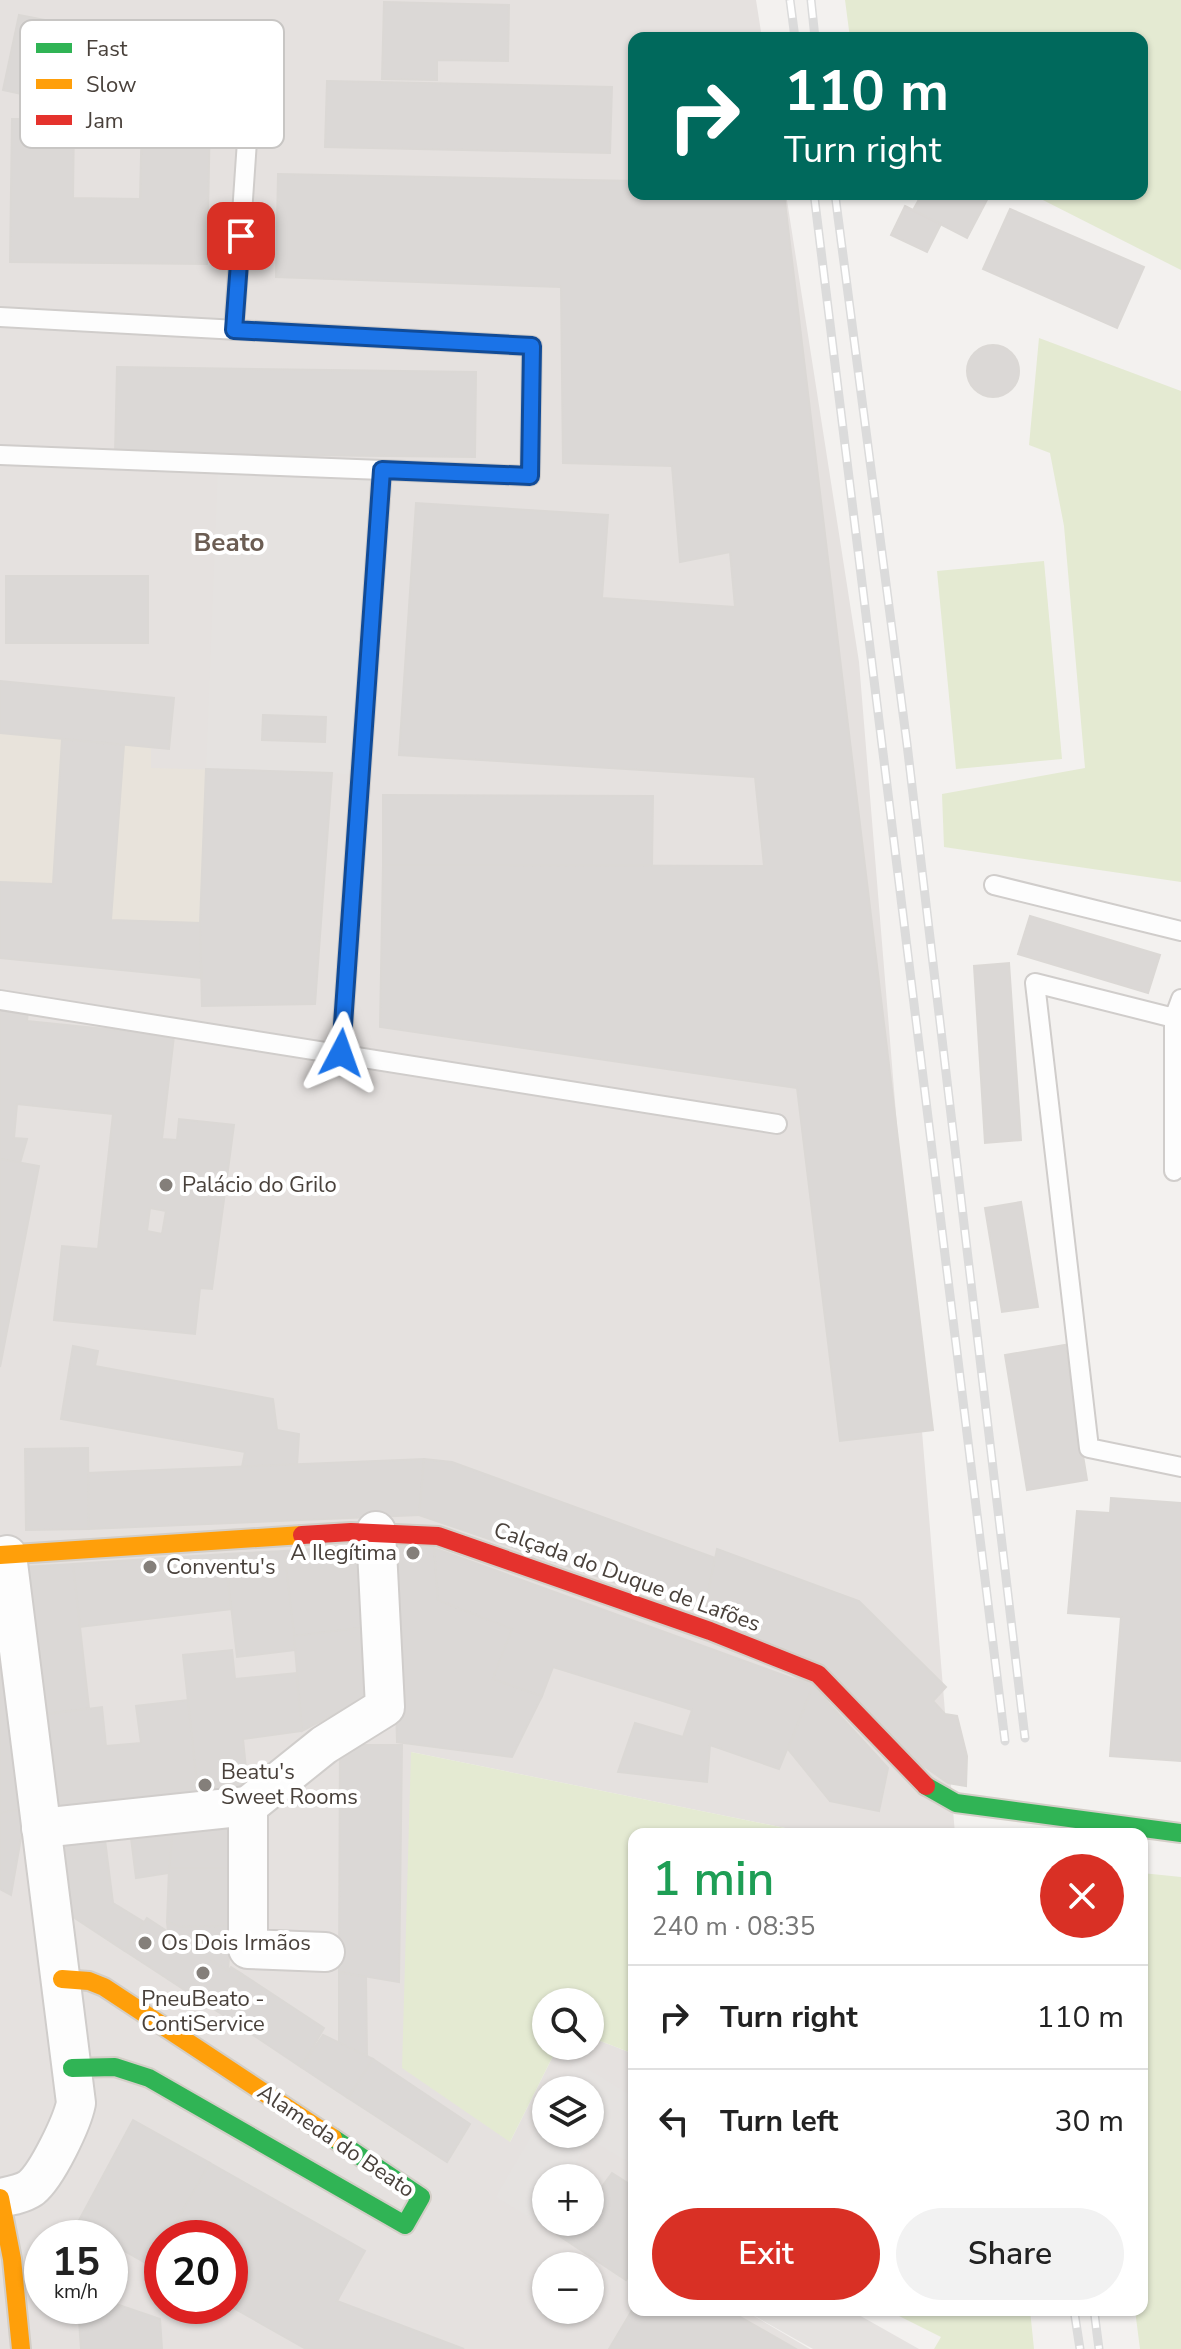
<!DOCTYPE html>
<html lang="en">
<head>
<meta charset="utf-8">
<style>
	:root { --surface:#fff; --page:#f2f2f2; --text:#222; --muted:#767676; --line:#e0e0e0; --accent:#d93025 }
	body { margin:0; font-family:"Nunito Sans",sans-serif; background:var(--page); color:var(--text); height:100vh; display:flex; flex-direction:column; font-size:30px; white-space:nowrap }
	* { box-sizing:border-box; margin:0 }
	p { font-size:26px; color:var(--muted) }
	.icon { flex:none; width:44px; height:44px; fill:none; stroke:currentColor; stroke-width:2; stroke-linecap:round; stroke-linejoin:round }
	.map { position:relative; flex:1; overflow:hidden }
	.sheet { position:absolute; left:628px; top:1828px; width:520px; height:488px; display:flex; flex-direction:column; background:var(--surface); border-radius:16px; box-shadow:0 2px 6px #0004 }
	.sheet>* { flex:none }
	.hud { position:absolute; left:628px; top:32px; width:520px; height:168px; border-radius:16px; box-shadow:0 2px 6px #0004; background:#00695c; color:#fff; overflow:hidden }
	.fabs { position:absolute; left:532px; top:1988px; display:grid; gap:16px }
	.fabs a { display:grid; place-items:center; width:72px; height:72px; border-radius:50%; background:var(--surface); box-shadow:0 2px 6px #0004; font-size:40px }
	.speed { position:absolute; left:24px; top:2220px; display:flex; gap:16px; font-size:40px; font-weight:700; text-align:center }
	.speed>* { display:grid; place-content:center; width:104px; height:104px; border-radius:50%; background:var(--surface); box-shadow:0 2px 6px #0004; line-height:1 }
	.speed small { font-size:20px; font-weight:400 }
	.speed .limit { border:12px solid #d22; background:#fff; color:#111 }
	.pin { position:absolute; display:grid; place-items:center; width:68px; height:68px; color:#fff; margin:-34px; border-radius:16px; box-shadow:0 4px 12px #0006 }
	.me { position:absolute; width:88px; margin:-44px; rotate:4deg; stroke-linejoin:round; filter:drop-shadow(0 0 6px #0008) }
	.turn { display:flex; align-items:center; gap:28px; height:168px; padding:0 24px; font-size:36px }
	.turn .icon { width:104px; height:104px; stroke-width:2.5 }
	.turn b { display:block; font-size:56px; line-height:68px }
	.round { display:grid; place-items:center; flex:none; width:84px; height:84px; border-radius:42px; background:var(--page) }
	.headline { display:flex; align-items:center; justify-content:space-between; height:136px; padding:0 24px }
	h1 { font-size:48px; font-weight:600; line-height:60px; color:#1e9e55 }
	.action { display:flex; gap:16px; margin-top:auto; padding:16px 24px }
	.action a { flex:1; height:92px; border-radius:48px; background:var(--accent); color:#fff; font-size:32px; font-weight:600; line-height:92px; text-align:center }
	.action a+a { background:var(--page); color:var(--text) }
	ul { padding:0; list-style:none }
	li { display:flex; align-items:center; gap:24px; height:104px; padding:0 24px; border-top:2px solid var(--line) }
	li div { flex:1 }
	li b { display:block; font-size:30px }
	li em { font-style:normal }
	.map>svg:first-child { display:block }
	.industrial { fill:#e5e1df; fill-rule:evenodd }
	.education { fill:#e8e3db }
	.green { fill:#e4ead2 }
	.parking { fill:#e5e2e0 }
	.building { fill:#dbd8d6; stroke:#dbd8d5; stroke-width:2; fill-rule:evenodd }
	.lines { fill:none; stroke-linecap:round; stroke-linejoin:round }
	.lane-casing { stroke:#d0cdcb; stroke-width:22 }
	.street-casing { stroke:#d0cdcb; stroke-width:42 }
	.fast-casing { stroke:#d3cec7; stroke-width:22 }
	.slow-casing { stroke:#d3cec7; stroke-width:22 }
	.jam-casing { stroke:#d3cec7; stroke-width:22 }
	.lane { stroke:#fdfdfd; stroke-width:18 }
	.street { stroke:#fdfdfd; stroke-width:38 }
	.fast { stroke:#30b455; stroke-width:18 }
	.slow { stroke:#ff9f0a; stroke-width:18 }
	.jam { stroke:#e5322d; stroke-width:18 }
	.rail-casing { stroke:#dbdbdb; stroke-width:9 }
	.rail { stroke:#fff; stroke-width:6; stroke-dasharray:18; stroke-linecap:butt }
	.route-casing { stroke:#114b97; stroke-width:20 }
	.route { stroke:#1a73e8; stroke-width:14 }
	.poi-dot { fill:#847f7a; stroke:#fff; stroke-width:3 }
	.labels { text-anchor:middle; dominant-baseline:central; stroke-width:8; stroke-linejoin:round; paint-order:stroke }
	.poi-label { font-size:22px; fill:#49413b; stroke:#fff; text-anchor:start }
	.street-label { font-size:22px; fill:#49413b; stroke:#fff }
	.quarter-label { font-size:26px; font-weight:bold; fill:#6b5d53; stroke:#fff }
	.key { fill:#fff; stroke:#c8c6c4; stroke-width:2 }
	.key-label { font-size:22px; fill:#49413b }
</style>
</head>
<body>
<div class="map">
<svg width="1181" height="2349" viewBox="0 0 1181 2349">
	<rect width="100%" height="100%" fill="#f3f1ef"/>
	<path class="industrial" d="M0 0H756L762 38H634V194H786L859 662 955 1834H815L411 1752 510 2142 558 2046H590V2037L634 2054V2310H744L810 2349H0ZM546 2090H590V2134H546ZM546 2178H590V2222H546ZM42 2238H110V2306H42ZM162 2238H230V2306H162ZM546 2266H590V2310H546Z"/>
	<polygon class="education" points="0,733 151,748 151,768 332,773 315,1004 202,1006 201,978 0,958"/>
	<g class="green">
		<polygon points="845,0 1181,0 1181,270 1031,194 1142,194 1142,38 850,38"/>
		<polygon points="1039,338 1181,391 1181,882 944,847 942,794 1085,768 1064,526 1050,453 1029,445"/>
		<polygon points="1044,561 1062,759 956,769 937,571"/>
		<polygon points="411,1752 815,1834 634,1834 634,2054 590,2037 590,2002 546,2002 546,2046 558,2046 510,2142 402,2068"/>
		<polygon points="1142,1873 1181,1877 1181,2349 1140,2349 1135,2310 1142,2310"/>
		<polygon points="887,2310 1030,2310 1034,2349 934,2349 941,2337"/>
	</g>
	<g class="parking">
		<polygon points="218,463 382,470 361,774 206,769"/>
		<polygon points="575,2061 628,2094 634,2084 634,2165 589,2139 568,2178 546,2178 546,2219 543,2225 496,2197 546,2111 546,2134 590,2134 590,2090 558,2090"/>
		<polygon points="744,2310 850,2310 919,2349 813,2349"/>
	</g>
	<g class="building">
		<polygon points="384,2 509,5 508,61 437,60 437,80 382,79"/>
		<polygon points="19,15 97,30 82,107 3,90"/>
		<polygon points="327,81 612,87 610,153 325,147"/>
		<polygon points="142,113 210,114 207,264 10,262 12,119 74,119 73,198 140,199"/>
		<polygon points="278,174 634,181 634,194 784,194 933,1430 840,1441 797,1088 380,1027 383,865 764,866 755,777 399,755 416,503 608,515 602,598 735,607 730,552 680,562 672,466 563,463 561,287 276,277"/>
		<polygon points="922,194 990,194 967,238 913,210"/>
		<polygon points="905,206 941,224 927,252 891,235"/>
		<polygon points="1010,209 1144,267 1117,328 983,269"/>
		<circle cx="993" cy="371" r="26"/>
		<polygon points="117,367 476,372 475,457 115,453"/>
		<rect x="6" y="576" width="142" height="67"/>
		<polygon points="0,681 174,698 169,749 0,733"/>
		<polygon points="263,715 326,717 325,742 262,740"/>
		<polygon points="62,739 124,745 111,920 200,923 201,978 0,958 0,882 53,884"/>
		<polygon points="206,769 332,773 315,1004 202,1006 200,923"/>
		<polygon points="383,795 653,796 652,865 383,865"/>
		<polygon points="1030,916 1160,955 1148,993 1018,954"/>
		<polygon points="1009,963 1021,1140 985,1143 974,966"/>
		<path d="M0 1009 28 1011 27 1021 174 1036 162 1139 177 1140 179 1119 234 1125 212 1289 200 1288 195 1334 54 1320 62 1246 98 1249 113 1114 17 1104 14 1138 27 1139 20 1163 0 1159ZM150 1208 166 1211 162 1234 147 1231Z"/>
		<polygon points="0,1159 39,1166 0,1367"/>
		<polygon points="1021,1202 1038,1307 1002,1312 985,1208"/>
		<polygon points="1065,1345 1087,1480 1027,1490 1005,1355"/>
		<polygon points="73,1346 98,1351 95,1366 273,1399 277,1430 299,1434 297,1465 242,1467 245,1452 61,1419"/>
		<polygon points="88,1448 89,1529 26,1530 25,1449"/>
		<polygon points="424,1459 419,1515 89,1529 88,1473"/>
		<polygon points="424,1459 452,1462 715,1558 704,1613 419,1515"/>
		<polygon points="1111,1498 1181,1503 1181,1761 1110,1756 1121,1617 1068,1613 1077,1511 1110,1513"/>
		<polygon points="364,1546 367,1627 294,1636 284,1551"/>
		<polygon points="392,1546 434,1548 438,1600 512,1629 493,1679 542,1696 512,1757 397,1742"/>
		<polygon points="434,1548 813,1686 779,1769 710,1745 707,1782 618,1772 635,1723 683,1737 692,1710 553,1667 542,1696 493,1679 512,1629 438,1600"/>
		<polygon points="717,1549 859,1601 946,1687 933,1701 945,1714 957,1716 967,1756 966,1786 948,1783 704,1613"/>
		<polygon points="284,1551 296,1650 237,1657 225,1554"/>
		<polygon points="225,1554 231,1609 80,1627 73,1564"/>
		<polygon points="73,1564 89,1708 39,1715 22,1567"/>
		<polygon points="0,1577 26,1809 0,1813"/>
		<polygon points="367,1627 377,1692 302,1731 294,1636"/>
		<polygon points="232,1650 235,1679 296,1673 302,1731 243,1739 248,1788 198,1794 183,1655"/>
		<polygon points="813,1686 888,1768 879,1811 830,1801 788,1749"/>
		<polygon points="188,1700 198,1794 52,1811 39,1715 102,1707 106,1746 141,1743 136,1706"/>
		<polygon points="340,1745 402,1745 399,1982 339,1972"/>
		<polygon points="26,1809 11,1895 0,1889 0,1813"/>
		<polygon points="232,1827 232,1868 169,1868 172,1834"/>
		<polygon points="172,1834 169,1873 136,1878 131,1838"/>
		<polygon points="105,1840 113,1903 144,1922 125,1951 70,1915 58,1846"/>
		<polygon points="169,1868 232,1868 231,1926 180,1927 167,1922"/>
		<polygon points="147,1918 228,1971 231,1967 242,1974 217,2011 125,1951"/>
		<polygon points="167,1922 180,1927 231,1926 228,1971 168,1932"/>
		<polygon points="339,1972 366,1977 367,2056 339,2043"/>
		<polygon points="242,1974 324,2028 301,2067 217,2011"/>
		<polygon points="323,2035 373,2059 348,2098 301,2067"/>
		<polygon points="373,2059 470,2124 447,2162 348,2098"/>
		<polygon points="133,2120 210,2163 167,2238 162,2238 162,2248 151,2266 110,2243 110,2238 102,2238 77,2224"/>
		<polygon points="210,2163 365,2251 337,2301 464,2349 306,2349 230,2306 230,2238 167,2238"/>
		<polygon points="612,2173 634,2187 634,2267 626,2280 543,2225 546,2220 590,2222 590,2203"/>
		<polygon points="110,2302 160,2319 162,2349 81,2349 78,2306 110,2306"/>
		<polygon points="634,2307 634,2310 728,2310 796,2349 609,2349"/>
	</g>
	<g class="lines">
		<defs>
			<g id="lane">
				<polyline points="0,317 532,346 530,476 382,470 341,1053"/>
				<polyline points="234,330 249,112"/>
				<polyline points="0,455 382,470"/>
				<polyline points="994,885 1181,931"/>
				<polyline points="1181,999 1174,1018 1035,983 1089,1448 1181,1467"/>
				<polyline points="0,1000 777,1124"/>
				<polyline points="1174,1171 1174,1018 1181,1019"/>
			</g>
			<g id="street">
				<polyline points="248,1806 324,1745 385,1707 376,1531"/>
				<polyline points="248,1806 248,1949 325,1952"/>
				<polyline points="41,1828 248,1806"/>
				<path d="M0 2198C10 2196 22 2194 31 2188 47 2175 72 2123 76 2103L7 1555"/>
			</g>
			<g id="fast">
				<polyline points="926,1786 956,1803 1181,1833"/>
				<polyline points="72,2068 115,2067 149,2078 405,2225 421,2197 333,2138"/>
			</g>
			<g id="slow">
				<polyline points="0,1555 302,1535"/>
				<polyline points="62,1979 89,1981 104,1987 333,2138"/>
				<polyline points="0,2198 12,2259 21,2349"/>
			</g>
			<polyline id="jam" points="302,1535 351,1532 438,1536 710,1631 818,1674 926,1786"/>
		</defs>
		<use href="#lane" class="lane-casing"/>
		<use href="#street" class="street-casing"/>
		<use href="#fast" class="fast-casing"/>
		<use href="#slow" class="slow-casing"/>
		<use href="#jam" class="jam-casing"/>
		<use href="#lane" class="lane"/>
		<use href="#street" class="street"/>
		<use href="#fast" class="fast"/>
		<use href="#slow" class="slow"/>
		<use href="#jam" class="jam"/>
		<defs>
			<g id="rail">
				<polyline points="790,0 795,38"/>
				<polyline points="811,0 815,38"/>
				<polyline points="814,194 1005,1741"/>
				<polyline points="835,194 907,744 1025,1738"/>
				<polyline points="1074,2310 1080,2349"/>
				<polyline points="1094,2310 1099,2349"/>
			</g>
		</defs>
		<use href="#rail" class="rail-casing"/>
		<use href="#rail" class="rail"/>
	</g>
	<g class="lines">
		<defs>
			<polyline id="route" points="241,236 234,330 532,346 530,476 382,470 341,1053"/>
		</defs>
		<use href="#route" class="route-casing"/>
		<use href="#route" class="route"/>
	</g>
	<g class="poi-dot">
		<circle cx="166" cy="1185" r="8"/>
		<circle cx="413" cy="1553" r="8"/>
		<circle cx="150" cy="1567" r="8"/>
		<circle cx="205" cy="1785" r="8"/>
		<circle cx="145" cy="1943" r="8"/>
		<circle cx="203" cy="1973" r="8"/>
	</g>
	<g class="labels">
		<g class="poi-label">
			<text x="182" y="1185">Palácio do Grilo</text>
			<text x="397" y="1553" text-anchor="end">A Ilegítima</text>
			<text x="166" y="1567">Conventu's</text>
			<text x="221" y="1772">Beatu's<tspan x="221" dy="25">Sweet Rooms</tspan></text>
			<text x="161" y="1943">Os Dois Irmãos</text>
			<text x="203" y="1999" text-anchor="middle">PneuBeato -<tspan x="203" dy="25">ContiService</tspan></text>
		</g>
		<g class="street-label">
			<text transform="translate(627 1577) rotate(20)">Calçada do Duque de Lafões</text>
			<text transform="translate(336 2141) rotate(34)">Alameda do Beato</text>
		</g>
		<g class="quarter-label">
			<text x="229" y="542">Beato</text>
		</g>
	</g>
	<rect x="20" y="20" width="264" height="128" rx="12" class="key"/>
	<rect x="36" y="43" width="36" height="10" fill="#30b455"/>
	<rect x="36" y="79" width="36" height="10" fill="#ff9f0a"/>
	<rect x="36" y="115" width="36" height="10" fill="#e5322d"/>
	<g class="key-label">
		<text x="86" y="56">Fast</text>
		<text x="86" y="92">Slow</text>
		<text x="86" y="128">Jam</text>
	</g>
</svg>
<div class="fabs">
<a><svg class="icon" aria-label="search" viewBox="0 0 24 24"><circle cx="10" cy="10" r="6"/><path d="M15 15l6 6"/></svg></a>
<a><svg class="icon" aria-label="layers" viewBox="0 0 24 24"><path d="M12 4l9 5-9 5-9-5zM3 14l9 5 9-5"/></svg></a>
<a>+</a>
<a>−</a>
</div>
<div class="speed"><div>15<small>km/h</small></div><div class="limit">20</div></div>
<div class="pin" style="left:241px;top:236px;background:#d93025"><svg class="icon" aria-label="arrive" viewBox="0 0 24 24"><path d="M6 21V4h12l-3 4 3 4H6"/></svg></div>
<svg class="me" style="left:341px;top:1053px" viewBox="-20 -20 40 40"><path d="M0-17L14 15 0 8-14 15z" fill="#1a73e8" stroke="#fff" stroke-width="4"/></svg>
<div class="hud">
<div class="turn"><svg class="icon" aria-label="right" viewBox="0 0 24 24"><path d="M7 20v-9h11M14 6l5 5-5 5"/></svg><div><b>110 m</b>Turn right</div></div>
</div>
<section class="sheet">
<div class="headline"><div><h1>1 min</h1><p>240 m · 08:35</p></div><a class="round" style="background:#d93025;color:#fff"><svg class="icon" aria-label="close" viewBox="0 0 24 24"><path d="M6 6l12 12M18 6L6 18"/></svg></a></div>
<ul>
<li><svg class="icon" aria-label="right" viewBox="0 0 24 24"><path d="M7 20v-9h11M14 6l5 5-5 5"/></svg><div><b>Turn right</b></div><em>110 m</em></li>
<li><svg class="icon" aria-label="left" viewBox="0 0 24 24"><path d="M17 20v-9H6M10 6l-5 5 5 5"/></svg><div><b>Turn left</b></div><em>30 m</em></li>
</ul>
<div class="action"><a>Exit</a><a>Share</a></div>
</section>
</div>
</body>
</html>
